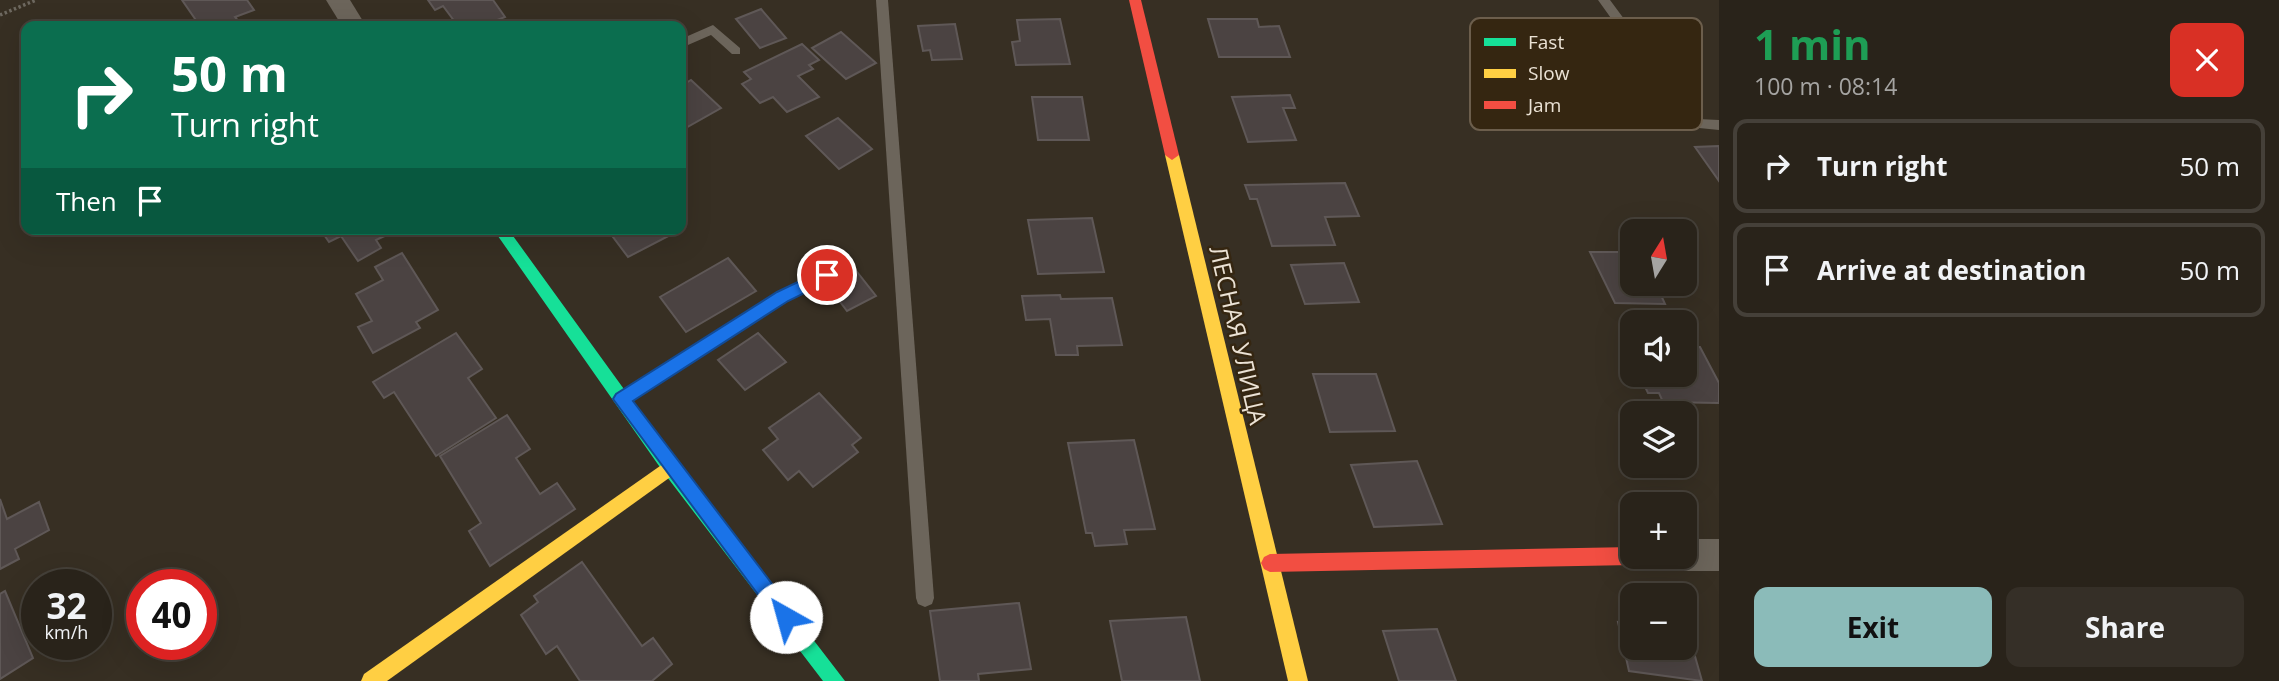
<!DOCTYPE html>
<html lang="en">
<head>
<meta charset="utf-8">
<style>
	:root { --surface:#29231a; --page:#352f27; --text:#f1f3f6; --muted:#a5a4a2; --line:#454039; --accent:#8bbbb9 }
	body { margin:0; font-family:"Open Sans",sans-serif; background:var(--page); color:var(--text); height:100vh; display:flex; flex-direction:column; font-size:26px; white-space:nowrap }
	* { box-sizing:border-box; margin:0 }
	p { font-size:23px; color:var(--muted) }
	.icon { flex:none; width:38px; height:38px; fill:none; stroke:currentColor; stroke-width:2; stroke-linecap:round; stroke-linejoin:round }
	.map { position:relative; flex:1; overflow:hidden }
	.side { display:flex; flex-direction:column; background:var(--surface); width:560px }
	.side>* { flex:none }
	.hud { position:absolute; left:21px; top:21px; width:665px; height:214px; border-radius:14px; box-shadow:0 7px 28px #0002,0 0 0 2px var(--line); background:#0b6e4f; color:#fff; overflow:hidden }
	.needle { width:46px; rotate:11deg }
	.controls { position:absolute; left:1620px; top:219px; display:grid; gap:14px }
	.controls a { display:grid; place-items:center; width:77px; height:77px; border-radius:14px; background:var(--surface); box-shadow:0 7px 28px #0002,0 0 0 2px var(--line); font-size:35px }
	.speed { position:absolute; left:21px; top:569px; display:flex; gap:14px; font-size:35px; font-weight:700; text-align:center }
	.speed>* { display:grid; place-content:center; width:91px; height:91px; border-radius:50%; background:var(--surface); box-shadow:0 7px 28px #0002,0 0 0 2px var(--line); line-height:1 }
	.speed small { font-size:18px; font-weight:400 }
	.speed .limit { border:10px solid #d22; background:#fff; color:#111 }
	.pin { position:absolute; display:grid; place-items:center; width:60px; height:60px; color:#fff; margin:-30px; border:4px solid #fff; border-radius:50%; box-shadow:0 2px 7px #0007 }
	.me { position:absolute; width:77px; margin:-38px; rotate:322deg; stroke-linejoin:round; filter:drop-shadow(0 0 5px #0008) }
	.turn { display:flex; align-items:center; gap:24px; height:147px; padding:0 35px; font-size:32px }
	.turn .icon { width:91px; height:91px; stroke-width:2.5 }
	.turn b { display:block; font-size:49px; line-height:60px }
	.then { display:flex; align-items:center; height:66px; padding:0 35px; background:#0003; gap:14px; font-size:26px }
	.round { display:grid; place-items:center; flex:none; width:74px; height:74px; border-radius:14px; background:var(--page) }
	.headline { display:flex; align-items:center; justify-content:space-between; height:119px; padding:0 35px }
	h1 { font-size:42px; font-weight:700; line-height:52px; color:#1e9e55 }
	.cta { display:flex; gap:14px; margin-top:auto; padding:14px 35px }
	.cta a { flex:1; height:80px; border-radius:14px; background:var(--accent); color:#111; font-size:28px; font-weight:700; line-height:80px; text-align:center }
	.cta a+a { background:var(--page); color:var(--text) }
	ul { padding:0; list-style:none }
	li { display:flex; align-items:center; gap:21px; height:94px; margin:0 14px 10px; padding:0 21px; border:4px solid var(--line); border-radius:14px }
	li div { flex:1 }
	li b { display:block; font-size:26px }
	li em { font-style:normal }
	main { display:flex; flex:1; min-height:0 }
	.map>svg:first-child { display:block }
	.building { fill:#4b4342; stroke:#5f5857; stroke-width:2 }
	.lines { fill:none; stroke-linecap:round; stroke-linejoin:round }
	.path { stroke:#6d685f; stroke-width:3.5; stroke-dasharray:2.5 2.5; stroke-linecap:butt }
	.lane { fill:#6c655b; fill-rule:evenodd }
	.street { fill:#6c655b; fill-rule:evenodd }
	.fast { fill:#16e098; fill-rule:evenodd }
	.slow { fill:#ffcf43; fill-rule:evenodd }
	.jam { fill:#f24e42; fill-rule:evenodd }
	.route { fill:#1a73e8; stroke:#114b97; stroke-width:2 }
	.labels { text-anchor:middle; dominant-baseline:central; stroke-width:5; stroke-linejoin:round; paint-order:stroke }
	.street-label { font-size:24px; fill:#ebe2d5; stroke:#352611 }
	.key { fill:#352611; stroke:#6c5e4c; stroke-width:2 }
	.key-label { font-size:19px; fill:#ebe2d5 }
</style>
</head>
<body>
<main>
<div class="map">
<svg width="1719" height="681" viewBox="0 0 1719 681">
	<rect width="100%" height="100%" fill="#372f23"/>
	<g class="building">
		<polygon points="182,0 247,0 254,10 235,17 240,23 233,26 200,26"/>
		<polygon points="428,0 493,0 505,17 482,26 458,26 443,6 435,10"/>
		<polygon points="761,9 786,38 760,48 736,19"/>
		<polygon points="1060,19 1070,64 1016,65 1012,42 1020,41 1017,20"/>
		<polygon points="1208,19 1257,19 1259,27 1279,26 1290,57 1219,57"/>
		<polygon points="955,24 962,59 932,60 930,50 923,51 918,26"/>
		<polygon points="841,32 876,63 846,79 812,48"/>
		<polygon points="802,44 819,60 809,65 813,69 798,76 819,97 787,112 773,97 760,103 742,84 751,79 744,72"/>
		<polygon points="691,80 721,108 682,130 681,86"/>
		<polygon points="1290,95 1295,108 1283,108 1296,140 1248,142 1232,97"/>
		<polygon points="1032,97 1082,97 1089,140 1038,140"/>
		<polygon points="838,118 872,149 839,169 806,136"/>
		<polygon points="1719,146 1719,181 1695,147"/>
		<polygon points="1345,183 1359,216 1325,217 1335,245 1272,246 1257,199 1250,199 1245,185"/>
		<polygon points="1092,218 1104,272 1038,274 1028,220"/>
		<polygon points="320,229 388,229 391,233 376,240 381,248 358,261 341,236 329,242"/>
		<polygon points="607,229 677,229 678,231 628,257"/>
		<polygon points="1590,252 1633,252 1633,284 1662,284 1667,293 1660,293 1665,304 1615,303"/>
		<polygon points="402,253 438,310 416,322 420,328 373,353 358,327 372,321 356,294 383,280 375,267"/>
		<polygon points="728,258 756,291 686,332 660,297"/>
		<polygon points="1344,263 1359,302 1305,304 1291,265"/>
		<polygon points="854,268 876,296 847,311 825,282"/>
		<polygon points="1060,295 1061,299 1112,298 1122,345 1077,346 1078,355 1056,355 1050,319 1026,320 1022,296"/>
		<polygon points="456,333 482,369 468,378 496,418 436,456 394,392 384,398 373,382"/>
		<polygon points="758,333 786,362 745,390 718,360"/>
		<polygon points="1685,347 1700,347 1719,383 1719,403 1663,402 1659,393 1648,393 1639,374 1685,374"/>
		<polygon points="1313,374 1376,374 1395,431 1330,432"/>
		<polygon points="819,393 861,438 852,445 858,452 813,487 799,471 788,480 763,450 778,439 769,428"/>
		<polygon points="507,415 530,449 516,458 540,494 557,483 575,509 490,566 469,531 481,523 440,456"/>
		<polygon points="1134,440 1155,529 1124,530 1127,544 1095,546 1092,533 1086,533 1068,443"/>
		<polygon points="1417,461 1442,524 1374,527 1351,465"/>
		<polygon points="0,499 7,519 39,502 49,530 15,549 19,559 0,569"/>
		<polygon points="582,562 642,646 653,638 672,664 652,681 580,681 557,646 546,654 521,615 538,602 534,596"/>
		<polygon points="5,591 33,658 0,679 0,594"/>
		<polygon points="1019,603 1031,669 978,674 979,681 940,681 930,611"/>
		<polygon points="1186,617 1200,681 1122,681 1110,621"/>
		<polygon points="1618,622 1633,625 1633,648 1685,648 1685,634 1689,635 1702,681 1629,671"/>
		<polygon points="1437,629 1456,681 1399,681 1383,631"/>
	</g>
	<g class="lines">
		<polyline class="path" points="0,15 36,0"/>
		<g class="lane">
			<polygon points="876,0 888,0 934,598 932,604 925,607 918,604 916,598"/>
			<polygon points="1598,0 1610,0 1698,119 1719,120 1719,130 1689,127"/>
			<polygon points="713,25 740,48 740,54 732,54 711,35 681,48 681,39"/>
			<polygon points="827,269 835,275 832,279 787,301 628,404 622,406 616,404 614,399 616,394 777,293"/>
		</g>
		<g class="street">
			<polygon points="326,0 350,0 366,26 342,26"/>
			<polygon points="1685,539 1719,539 1719,571 1685,571 1673,567 1669,556 1685,556"/>
		</g>
		<polygon class="fast" points="493,229 508,229 676,461 845,681 823,681 664,473"/>
		<g class="slow">
			<polygon points="1172,150 1179,155 1308,681 1288,681 1165,155"/>
			<polygon points="670,459 676,461 679,467 676,473 387,681 361,681 364,674"/>
		</g>
		<g class="jam">
			<polygon points="1129,0 1141,0 1179,155 1172,160 1165,155"/>
			<polygon points="1633,547 1633,556 1642,556 1639,562 1633,565 1270,572 1264,569 1261,563 1264,557 1270,554"/>
		</g>
	</g>
	<polygon class="route" points="827,268 833,270 835,275 833,279 788,301 633,401 792,610 795,617 792,623 786,626 779,623 613,399 616,394 777,292"/>
	<g class="labels">
		<g class="street-label">
			<text transform="translate(1239 335) rotate(77)">ЛЕСНАЯ УЛИЦА</text>
		</g>
	</g>
	<rect x="1470" y="18" width="232" height="112" rx="10" class="key"/>
	<rect x="1484" y="38" width="32" height="8" fill="#16e098"/>
	<rect x="1484" y="69" width="32" height="9" fill="#ffcf43"/>
	<rect x="1484" y="101" width="32" height="8" fill="#f24e42"/>
	<g class="key-label">
		<text x="1528" y="49">Fast</text>
		<text x="1528" y="80">Slow</text>
		<text x="1528" y="112">Jam</text>
	</g>
</svg>
<div class="controls">
<a><svg class="needle" viewBox="-14 -14 28 28"><path d="M0-13l5 13h-10z" fill="#e53935"/><path d="M0 13l5-13h-10z" fill="#a5a4a2"/></svg></a>
<a><svg class="icon" aria-label="sound" viewBox="0 0 24 24"><path d="M4 9h4l5-4v14l-5-4H4zM17 9q2 3 0 6"/></svg></a>
<a><svg class="icon" aria-label="layers" viewBox="0 0 24 24"><path d="M12 4l9 5-9 5-9-5zM3 14l9 5 9-5"/></svg></a>
<a>+</a>
<a>−</a>
</div>
<div class="speed"><div>32<small>km/h</small></div><div class="limit">40</div></div>
<div class="pin" style="left:827px;top:275px;background:#d93025"><svg class="icon" aria-label="arrive" viewBox="0 0 24 24"><path d="M6 21V4h12l-3 4 3 4H6"/></svg></div>
<svg class="me" style="left:786px;top:617px" viewBox="-20 -20 40 40"><circle r="19" fill="#fff"/><path d="M0-13L10 11 0 6-10 11z" fill="#1a73e8"/></svg>
<div class="hud">
<div class="turn"><svg class="icon" aria-label="right" viewBox="0 0 24 24"><path d="M7 20v-9h11M14 6l5 5-5 5"/></svg><div><b>50 m</b>Turn right</div></div>
<div class="then">Then<svg class="icon" aria-label="arrive" viewBox="0 0 24 24"><path d="M6 21V4h12l-3 4 3 4H6"/></svg></div>
</div>
</div>
<section class="side">
<div class="headline"><div><h1>1 min</h1><p>100 m · 08:14</p></div><a class="round" style="background:#d93025;color:#fff"><svg class="icon" aria-label="close" viewBox="0 0 24 24"><path d="M6 6l12 12M18 6L6 18"/></svg></a></div>
<ul>
<li><svg class="icon" aria-label="right" viewBox="0 0 24 24"><path d="M7 20v-9h11M14 6l5 5-5 5"/></svg><div><b>Turn right</b></div><em>50 m</em></li>
<li><svg class="icon" aria-label="arrive" viewBox="0 0 24 24"><path d="M6 21V4h12l-3 4 3 4H6"/></svg><div><b>Arrive at destination</b></div><em>50 m</em></li>
</ul>
<div class="cta"><a>Exit</a><a>Share</a></div>
</section>
</main>
</body>
</html>
